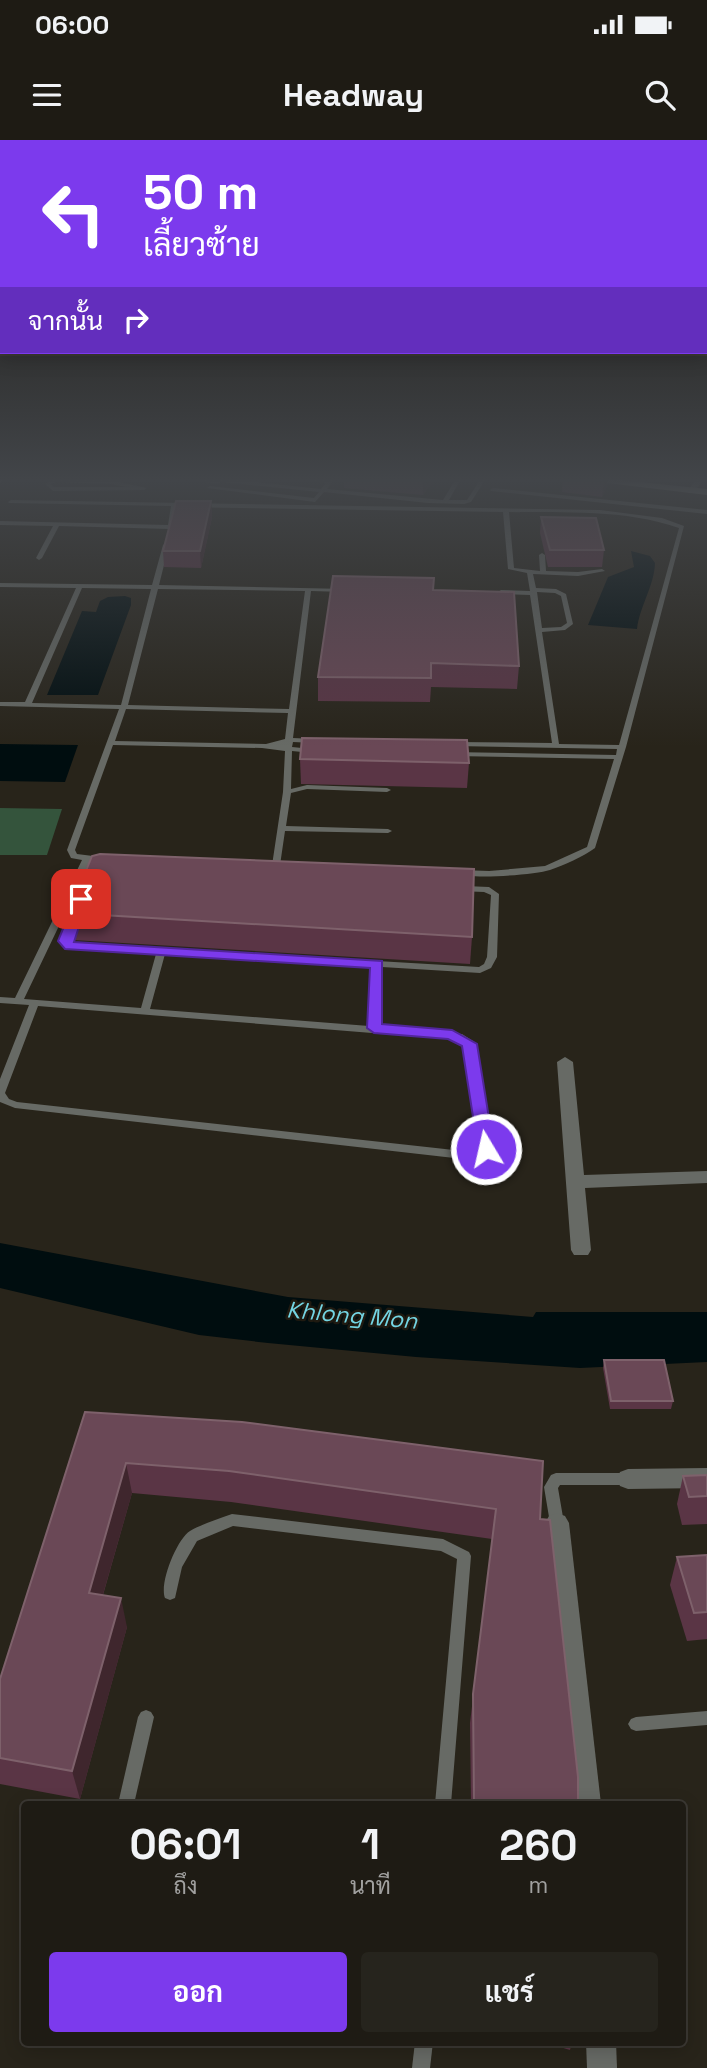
<!DOCTYPE html>
<html lang="th">
<head>
<meta charset="utf-8">
<style>
	:root { --surface:#1e1b14; --page:#26241d; --text:#f1f3f6; --muted:#a1a1a0; --line:#3c3934; --accent:#7c3aed }
	body { margin:0; font-family:"Space Grotesk",Sarabun,sans-serif; background:var(--page); color:var(--text); height:100vh; display:flex; flex-direction:column; font-size:26px; white-space:nowrap }
	* { box-sizing:border-box; margin:0 }
	p { font-size:23px; color:var(--muted) }
	.icon { flex:none; width:38px; height:38px; fill:none; stroke:currentColor; stroke-width:2; stroke-linecap:round; stroke-linejoin:round }
	.map { position:relative; flex:1; overflow:hidden }
	.side { position:absolute; left:21px; top:1661px; width:665px; height:245px; display:flex; flex-direction:column; background:var(--surface); border-radius:7px; box-shadow:0 4px 18px #0003,0 0 0 2px var(--line) }
	.side>* { flex:none }
	.hud { position:absolute; left:0px; top:0px; width:707px; height:214px; box-shadow:0 4px 18px #0003,0 0 0 2px var(--line); background:#7c3aed; color:#fff; overflow:hidden }
	.pin { position:absolute; display:grid; place-items:center; width:60px; height:60px; color:#fff; margin:-30px; border-radius:14px; box-shadow:0 4px 10px #0006 }
	.me { position:absolute; width:77px; margin:-38px; rotate:351deg; stroke-linejoin:round; filter:drop-shadow(0 0 5px #0008) }
	.turn { display:flex; align-items:center; gap:24px; height:147px; padding:0 28px; font-size:32px }
	.turn .icon { width:91px; height:91px; stroke-width:2.5 }
	.turn b { display:block; font-size:49px; line-height:60px }
	.then { display:flex; align-items:center; height:66px; padding:0 28px; background:#0003; gap:14px; font-size:26px }
	.eta { display:flex; justify-content:space-evenly; align-items:center; height:119px; text-align:center }
	.eta b { font-size:42px; font-weight:700; line-height:49px }
	.button { display:flex; gap:14px; margin-top:auto; padding:14px 28px }
	.button a { flex:1; height:80px; border-radius:7px; background:var(--accent); color:#fff; font-size:28px; font-weight:700; line-height:80px; text-align:center }
	.button a+a { background:var(--page); color:var(--text) }
	.status { display:flex; justify-content:space-between; align-items:center; height:49px; padding:0 35px; background:var(--surface); direction:ltr }
	.status svg { height:19px; fill:currentColor }
	header { display:flex; justify-content:space-between; align-items:center; height:91px; padding:0 28px; background:var(--surface); font-size:32px; font-weight:700 }
	.map>svg:first-child { display:block }
	.green { fill:#34543c }
	.water { fill:#000d0f }
	.lines { fill:none; stroke-linecap:round; stroke-linejoin:round }
	.lane { fill:#676a65; fill-rule:evenodd }
	.street { fill:#676a65; fill-rule:evenodd }
	.secondary { fill:#8d9189; fill-rule:evenodd }
	.wall { fill:#5a3545 }
	.shaded-wall { fill:#3f262d }
	.building { fill:#6a4856; stroke:#7e616b; stroke-width:2 }
	.route { fill:#7c3aed; stroke:#51269a; stroke-width:2 }
	.labels { text-anchor:middle; dominant-baseline:central; stroke-width:5; stroke-linejoin:round; paint-order:stroke }
	.water-label { font-size:23px; font-style:italic; fill:#74d5e3; stroke:#1f1a11 }
</style>
</head>
<body>
<div class="status"><b>06:00</b><svg viewBox="0 0 49 12"><path d="M0 12V9h3v3zM5 12V6h3v6zM10 12V3h3v9zM15 12V0h3v12zM26 1h20v11H26zM47 4h2v5h-2z"/></svg></div>
<header><svg class="icon" aria-label="menu" viewBox="0 0 24 24"><path d="M4 6h16M4 12h16M4 18h16"/></svg>Headway<svg class="icon" aria-label="search" viewBox="0 0 24 24"><circle cx="10" cy="10" r="6"/><path d="M15 15l6 6"/></svg></header>
<div class="map">
<svg width="707" height="1928" viewBox="0 0 707 1928">
	<rect width="100%" height="100%" fill="#28241a"/>
	<polygon class="green" points="0,668 62,669 47,715 0,715"/>
	<g class="water">
		<path d="M631 411 650 416 655 423C654 447 640 465 637 489L588 485 608 437 634 427Z"/>
		<polygon points="125,456 131,458 131,465 98,555 47,555 82,471 96,472 100,461 108,457"/>
		<polygon points="0,604 78,605 65,642 0,641"/>
		<polygon points="0,1103 288,1157 533,1177 536,1172 707,1172 707,1222 580,1228 416,1217 268,1203 199,1195 0,1148"/>
	</g>
	<g class="lines">
		<g class="lane">
			<path d="M109 337H115L114 341 147 348 144 350 53 351 45 344 55 338 109 340ZM56 342 111 344 127 347H54L51 344Z"/>
			<polygon points="171,337 217,340 220,338 321,349 326,343 285,337 328,340 331,337 336,337 327,349 443,360 457,337 462,337 449,360 467,360 482,337 487,337 471,362 464,364 428,363 324,352 315,362 207,348 210,346 314,358 319,352 221,342 218,344"/>
			<polygon points="493,348 707,370 707,374 491,351 490,350"/>
			<path d="M11 360 600 370 662 378 684 386 626 607 595 708C583 717 564 725 550 730 534 735 468 740 456 733L460 730 489 731 545 726 587 707 614 619 454 616 450 614 451 612 616 615 617 609 454 606 450 604 454 602 552 603 530 455 501 454 498 452 501 450 530 451 527 433 508 429 503 372 177 367 174 386 170 389 59 386 42 418 39 420 36 418 53 386 0 385V381L168 385 171 366 9 363 8 362ZM509 372C565 373 625 369 679 388L619 605 559 604 542 492 565 490 573 484 566 454 556 449 536 448 533 434 578 436 605 431 602 429 578 432 546 431 545 415 542 413 539 415 540 431 514 428ZM537 452 555 453 561 456 567 483 561 487 542 488Z"/>
			<path d="M166 403 169 405 159 445 347 449 348 450 345 452 311 451 293 598 315 599 319 601 315 603 293 602 292 607 312 609 316 611 312 613 292 611 291 649 307 645 387 648 391 650 387 652 307 649 291 653 286 686 388 689 392 691 388 693 285 691 279 732 275 735 272 734 271 732 283 652 285 611 262 608 113 605 75 710 77 714 101 717 105 720 101 723 90 721 24 859 141 868 156 814 70 809 67 808 60 801 85 738 102 731 489 747 499 754 497 817 491 828 480 833 382 827 379 887 462 894 473 901 491 1009 482 1018 463 1019 15 968 0 962V939L29 865 0 863V857L15 858 82 720 71 718 67 710 119 569 0 566V562H25L76 448 0 447V443L152 445 163 405ZM82 448 151 449 121 565 32 563ZM158 449 305 451 289 569 128 565ZM126 569 288 573 285 599 266 604 115 601ZM103 737 484 752 491 755 487 817 484 824 479 827 73 803 70 801 93 740ZM165 814 372 827 369 886 150 869ZM38 866 459 900 464 904 480 1008 476 1011H463L17 962 9 959 5 953Z"/>
			<polygon points="556,1333 628,1333 633,1335 635,1339 633,1343 628,1345 560,1345 558,1348 564,1383 562,1387 557,1389 552,1387 550,1383 544,1347 551,1335"/>
			<path d="M232 1374 443 1399 469 1412 471 1416 451 1664H435L457 1419 441 1411 233 1386 197 1401 182 1427 175 1458 170 1460 165 1458C159 1443 177 1399 190 1391 202 1384 218 1379 232 1374Z"/>
			<polygon points="146,1570 151,1572 154,1577 134,1664 118,1664 138,1577 141,1572"/>
			<polygon points="707,1571 707,1585 636,1591 631,1589 628,1584 631,1579 636,1577"/>
			<polygon points="415,1902 433,1902 430,1928 412,1928"/>
		</g>
		<g class="street">
			<polygon points="696,337 705,337 694,353 688,353"/>
			<polygon points="565,917 573,922 584,1035 707,1031 707,1043 585,1048 591,1110 588,1115 574,1115 571,1110 557,922"/>
			<polygon points="707,1328 707,1348 628,1349 620,1346 617,1339 620,1332 628,1329"/>
			<polygon points="557,1373 565,1376 569,1383 601,1664 575,1664 545,1383 549,1376"/>
			<polygon points="586,1902 616,1902 617,1928 587,1928"/>
		</g>
		<g class="secondary">
			<polygon points="0,337 6,337 0,343"/>
			<polygon points="557,337 592,337 707,349 707,355"/>
		</g>
	</g>
	<g class="wall">
		<polygon points="344,337 436,337 423,355 344,348"/>
		<polygon points="563,337 608,337 607,346 602,357 562,352"/>
		<polygon points="211,361 212,377 201,428 164,427 163,411"/>
		<polygon points="541,377 604,410 602,427 548,427 540,393"/>
		<polygon points="433,450 519,526 517,549 431,547 430,562 318,561 318,537"/>
		<polygon points="300,619 469,623 467,648 301,644"/>
		<polygon points="69,773 472,797 470,824 73,800"/>
		<polygon points="604,1220 673,1261 671,1269 610,1269 603,1228"/>
		<polygon points="85,1272 540,1379 578,1664 471,1664 470,1583 492,1399 231,1362 132,1353 103,1455 127,1487 80,1659 0,1644 0,1539"/>
		<polygon points="707,1335 707,1384 682,1385 677,1364 683,1336"/>
		<polygon points="707,1415 707,1499 687,1501 670,1445 677,1417"/>
		<polygon points="543,1902 572,1902 570,1910"/>
	</g>
	<g class="shaded-wall">
		<polygon points="423,337 436,337 423,355"/>
		<polygon points="606,337 608,337 607,346 602,357 604,341"/>
		<polygon points="211,361 212,377 201,428 200,411"/>
		<polygon points="126,1323 132,1353 95,1482 89,1453"/>
		<polygon points="121,1458 127,1487 80,1659 72,1631"/>
	</g>
	<g class="building">
		<polygon points="569,337 606,337 604,341"/>
		<polygon points="176,361 211,361 200,411 163,411"/>
		<polygon points="541,377 596,378 604,410 550,410"/>
		<polygon points="333,436 434,438 433,450 514,452 519,526 431,523 431,538 318,537"/>
		<polygon points="302,598 467,600 469,623 300,619"/>
		<polygon points="100,714 474,729 472,797 69,773 92,716"/>
		<polygon points="604,1220 664,1220 673,1261 611,1261"/>
		<polygon points="85,1272 242,1282 543,1321 540,1379 550,1380 578,1637 578,1664 474,1664 473,1554 496,1369 229,1331 126,1323 89,1453 121,1458 72,1631 0,1618 0,1539"/>
		<polygon points="707,1335 707,1356 689,1357 683,1336"/>
		<polygon points="707,1415 707,1472 694,1473 677,1417"/>
	</g>
	<linearGradient id="sky" x2="0" y2="1"><stop stop-color="#16140e"/><stop offset="0.56" stop-color="#424549"/><stop offset="1" stop-color="#424549" stop-opacity="0"/></linearGradient>
	<rect width="707" height="607" fill="url(#sky)"/>
	<polygon class="route" points="81,755 88,759 74,802 382,821 382,884 452,890 477,904 494,1009 492,1013 480,1013 478,1009 462,906 448,899 374,893 367,888 370,828 65,809 58,801 75,759"/>
	<g class="labels">
		<g class="water-label">
			<text transform="translate(352 1175) rotate(5)">Khlong Mon</text>
		</g>
	</g>
</svg>
<div class="pin" style="left:81px;top:759px;background:#d93025"><svg class="icon" aria-label="arrive" viewBox="0 0 24 24"><path d="M6 21V4h12l-3 4 3 4H6"/></svg></div>
<svg class="me" style="left:486px;top:1009px" viewBox="-20 -20 40 40"><circle r="17" fill="#7c3aed" stroke="#fff" stroke-width="3"/><path d="M0-11L8 9 0 5-8 9z" fill="#fff"/></svg>
<div class="hud">
<div class="turn"><svg class="icon" aria-label="left" viewBox="0 0 24 24"><path d="M17 20v-9H6M10 6l-5 5 5 5"/></svg><div><b>50 m</b>เลี้ยวซ้าย</div></div>
<div class="then">จากนั้น<svg class="icon" aria-label="right" viewBox="0 0 24 24"><path d="M7 20v-9h11M14 6l5 5-5 5"/></svg></div>
</div>
<section class="side">
<div class="eta">
<div><b>06:01</b><p>ถึง</p></div>
<div><b>1</b><p>นาที</p></div>
<div><b>260</b><p>m</p></div>
</div>
<div class="button"><a>ออก</a><a>แชร์</a></div>
</section>
</div>
</body>
</html>
